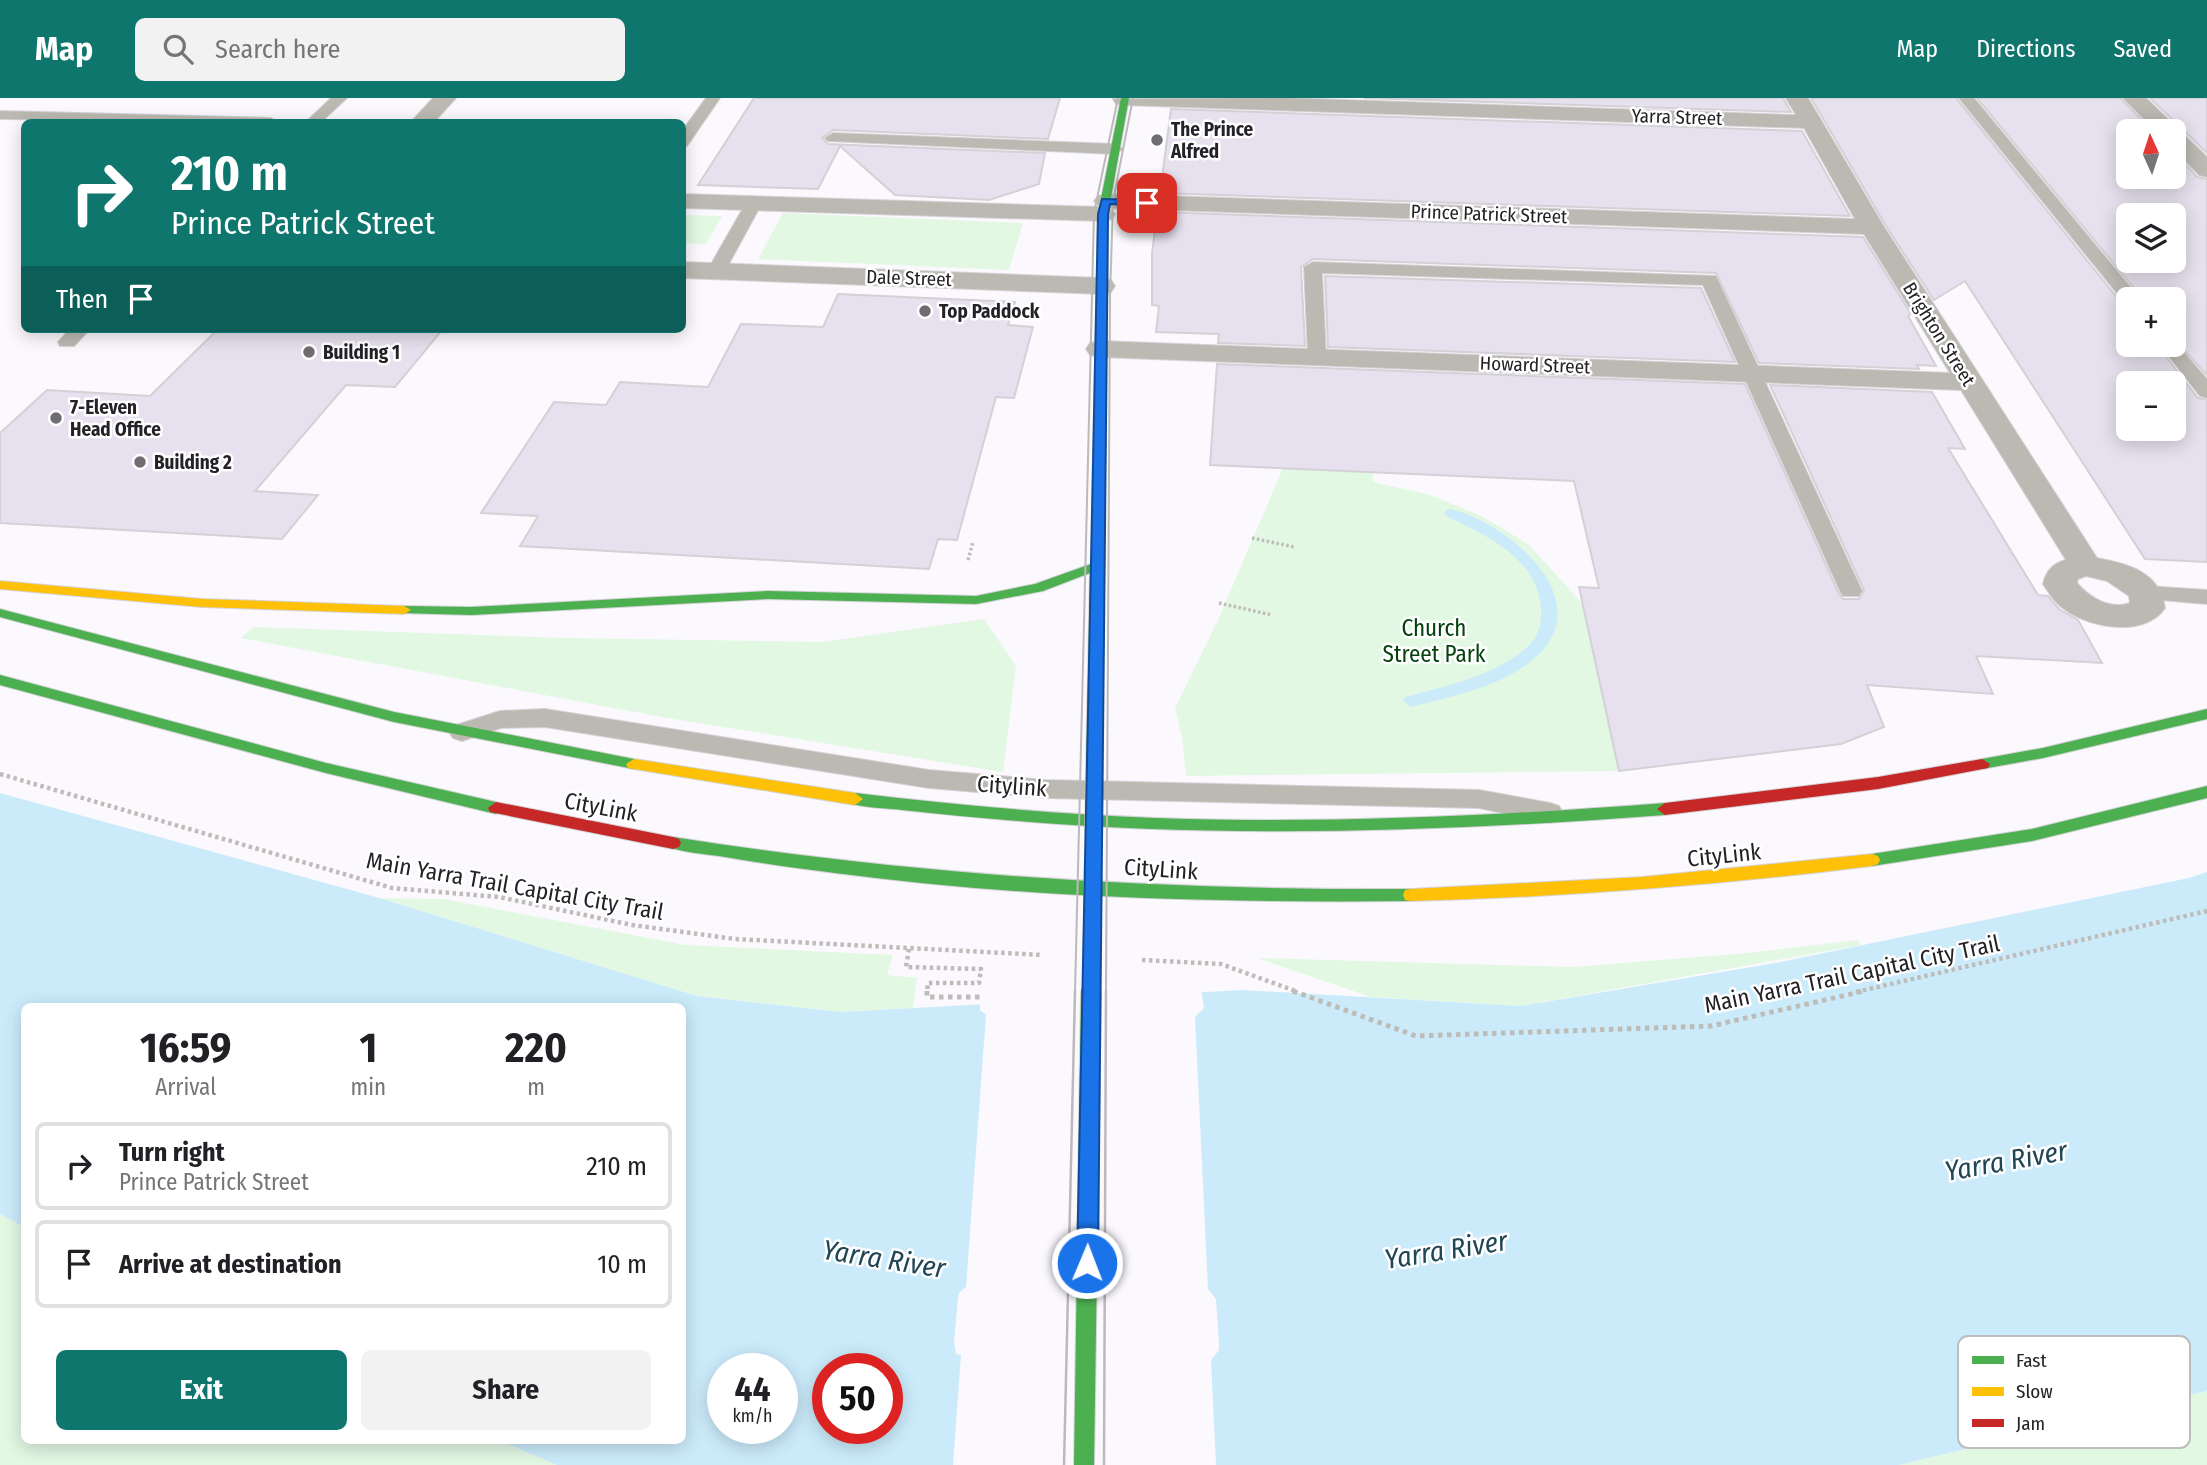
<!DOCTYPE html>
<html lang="en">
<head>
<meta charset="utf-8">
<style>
	:root { --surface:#fff; --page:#f2f2f2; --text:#202124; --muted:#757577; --line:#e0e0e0; --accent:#0f766e }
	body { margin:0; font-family:"Fira Sans Condensed",sans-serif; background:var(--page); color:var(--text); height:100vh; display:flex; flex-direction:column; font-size:26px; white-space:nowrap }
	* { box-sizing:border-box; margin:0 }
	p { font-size:23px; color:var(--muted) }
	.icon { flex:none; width:38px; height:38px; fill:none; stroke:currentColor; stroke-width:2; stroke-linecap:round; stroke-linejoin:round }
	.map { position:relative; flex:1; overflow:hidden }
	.drawer { position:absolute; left:21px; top:905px; width:665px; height:441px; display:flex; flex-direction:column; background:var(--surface); border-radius:10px; box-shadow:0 4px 18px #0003 }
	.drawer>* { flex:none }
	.hud { position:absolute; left:21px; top:21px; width:665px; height:214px; border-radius:10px; box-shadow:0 4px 18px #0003; background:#0f766e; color:#fff; overflow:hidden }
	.needle { width:46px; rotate:357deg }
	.fabs { position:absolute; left:2116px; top:21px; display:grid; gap:14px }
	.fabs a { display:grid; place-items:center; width:70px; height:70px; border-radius:10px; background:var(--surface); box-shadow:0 4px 18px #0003; font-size:35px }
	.speed { position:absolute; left:707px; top:1255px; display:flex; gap:14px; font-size:35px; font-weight:700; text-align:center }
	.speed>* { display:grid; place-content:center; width:91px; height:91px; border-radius:50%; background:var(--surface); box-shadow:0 4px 18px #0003; line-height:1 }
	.speed small { font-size:18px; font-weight:400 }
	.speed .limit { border:10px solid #d22; background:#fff; color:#111 }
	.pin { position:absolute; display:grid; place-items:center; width:60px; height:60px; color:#fff; margin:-30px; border-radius:14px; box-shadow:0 4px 10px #0006 }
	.me { position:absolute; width:77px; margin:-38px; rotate:1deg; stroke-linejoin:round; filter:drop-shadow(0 0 5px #0008) }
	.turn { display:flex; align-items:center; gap:24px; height:147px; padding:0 35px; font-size:32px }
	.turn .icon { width:91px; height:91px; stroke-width:2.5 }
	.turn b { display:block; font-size:49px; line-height:60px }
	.then { display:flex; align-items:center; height:66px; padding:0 35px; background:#0003; gap:14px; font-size:26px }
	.eta { display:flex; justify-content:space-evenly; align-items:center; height:119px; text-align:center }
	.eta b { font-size:42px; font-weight:700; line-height:49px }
	.primary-button { display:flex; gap:14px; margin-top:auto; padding:14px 35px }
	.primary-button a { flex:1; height:80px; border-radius:10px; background:var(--accent); color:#fff; font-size:28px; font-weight:700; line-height:80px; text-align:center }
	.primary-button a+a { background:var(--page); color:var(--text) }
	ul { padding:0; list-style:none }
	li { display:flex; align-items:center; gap:21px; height:88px; margin:0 14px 10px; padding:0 21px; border:4px solid var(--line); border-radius:10px }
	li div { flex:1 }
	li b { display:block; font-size:26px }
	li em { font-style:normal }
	header { display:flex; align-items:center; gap:42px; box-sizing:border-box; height:98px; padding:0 35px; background:var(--accent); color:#fff }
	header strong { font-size:33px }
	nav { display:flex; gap:38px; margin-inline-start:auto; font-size:24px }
	.search { width:490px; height:63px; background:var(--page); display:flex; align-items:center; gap:18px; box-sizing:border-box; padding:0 24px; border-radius:10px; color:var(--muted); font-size:26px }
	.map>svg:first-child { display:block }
	.green { fill:#e2f8e3 }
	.water { fill:#cbebfb; fill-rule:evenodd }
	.pier { fill:#fbf9fe }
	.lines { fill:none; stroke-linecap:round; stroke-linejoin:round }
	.stream { fill:#cbebfb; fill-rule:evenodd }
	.building { fill:#e7e0ee; stroke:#d3d1d5; stroke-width:2; fill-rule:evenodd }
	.lane-casing { stroke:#d4d3d6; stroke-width:2 }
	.street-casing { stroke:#d4d3d6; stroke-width:2 }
	.fast-casing { stroke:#d4d3d6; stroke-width:2 }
	.slow-casing { stroke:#d4d3d6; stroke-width:2 }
	.jam-casing { stroke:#d4d3d6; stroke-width:2 }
	.path-far2 { stroke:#bebcb8; stroke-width:3.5; stroke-dasharray:2.5 2.5; stroke-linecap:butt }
	.path-far1 { stroke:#bebcb8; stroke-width:4.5; stroke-dasharray:3.5 3.5; stroke-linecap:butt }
	.path { stroke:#bebcb8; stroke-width:5; stroke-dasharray:4.5 4.5; stroke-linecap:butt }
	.lane { fill:#bcb9b2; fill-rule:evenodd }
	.street { fill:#bcb9b2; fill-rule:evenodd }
	.fast { fill:#4caf50; fill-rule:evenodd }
	.slow { fill:#ffc107; fill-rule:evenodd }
	.jam { fill:#c62828; fill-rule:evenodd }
	.tram-far1 { stroke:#bcb9b9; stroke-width:2 }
	.tram { stroke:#bcb9b9; stroke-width:2.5 }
	.fast-bridge-far1-casing { stroke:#d4d3d6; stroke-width:18; stroke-linecap:butt }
	.fast-bridge-casing { stroke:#d4d3d6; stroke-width:22; stroke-linecap:butt }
	.fast-bridge-far1 { stroke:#4caf50; stroke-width:16 }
	.fast-bridge { stroke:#4caf50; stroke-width:20 }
	.route { fill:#1a73e8; stroke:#114b97; stroke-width:2 }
	.poi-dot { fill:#6f6d72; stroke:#fff; stroke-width:2.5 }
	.labels { text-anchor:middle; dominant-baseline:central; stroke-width:5; stroke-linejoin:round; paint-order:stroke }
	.far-street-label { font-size:19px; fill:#242226; stroke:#fff }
	.far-poi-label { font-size:19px; font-weight:bold; fill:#242226; stroke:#fff; text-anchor:start }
	.park-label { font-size:23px; fill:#05410d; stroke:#fff }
	.street-label { font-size:23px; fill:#242226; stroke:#fff }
	.near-water-label { font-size:28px; font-style:italic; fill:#204554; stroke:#fff }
	.key { fill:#fff; stroke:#bdbdbe; stroke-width:2 }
	.key-label { font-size:19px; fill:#242226 }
</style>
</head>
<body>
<header>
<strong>Map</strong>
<div class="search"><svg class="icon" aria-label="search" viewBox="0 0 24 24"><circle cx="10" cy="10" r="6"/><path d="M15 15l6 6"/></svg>Search here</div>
<nav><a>Map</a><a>Directions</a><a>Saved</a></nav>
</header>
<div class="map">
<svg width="2207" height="1367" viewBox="0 0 2207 1367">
	<rect width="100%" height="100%" fill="#fbf9fe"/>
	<g class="green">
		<polygon points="783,115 1023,125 1009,172 758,161"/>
		<polygon points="683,117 722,118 706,146 683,145"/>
		<polygon points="1283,370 1373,375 1373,384 1430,397 1477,416 1504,431 1530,448 1582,505 1619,673 1186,678 1182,639 1175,610 1218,522"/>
		<polygon points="984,521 1016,568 1003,674 667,620 240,540 254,529 566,540 823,544"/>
		<polygon points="379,800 443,801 685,847 893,857 887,877 917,880 913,910 841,914 697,898"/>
		<polygon points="1857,842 1861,847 1521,908 1371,899 1257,860 1573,869 1748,855"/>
		<polygon points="0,1116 24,1129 24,1342 498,1342 557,1367 0,1367"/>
		<polygon points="2207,1293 2207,1367 1899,1367"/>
	</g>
	<path class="water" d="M0 695 376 799 697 898 841 914 1243 892 1521 908 1775 865 2189 780 2207 774V1293L1899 1367H557L498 1342H682V908H24V1129L0 1116ZM723 1270H782V1330H723ZM828 1270H887V1330H828Z"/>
	<polygon class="pier" points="1201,891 1204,910 1195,919 1208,1191 1216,1201 1219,1246 1219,1252 1211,1262 1216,1367 953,1367 961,1257 956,1256 954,1244 958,1200 959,1195 966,1189 986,917 980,912 980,903"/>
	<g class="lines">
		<path class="stream" d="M1451 411C1505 424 1597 498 1539 556 1507 588 1453 598 1411 609L1403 603 1405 599C1446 588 1490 579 1524 552 1538 541 1542 528 1541 510 1537 460 1486 437 1446 418L1444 415 1446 412Z"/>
	</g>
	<g class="building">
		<polygon points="754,0 1060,0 1048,41 833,32 822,40 828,46 1045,55 1039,86 989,102 895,97 840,48 818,91 698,87"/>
		<polygon points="1364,0 1783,0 1791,14"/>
		<path d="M1811 0H1956L2123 207 2128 208V247H2157L2198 300 2207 302V464L2145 461 1965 183 1934 202 1886 128ZM2128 285H2174V331H2128Z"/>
		<path d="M1977 0H2120L2153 33H2128V79H2174V54L2197 79 2207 81V277L2174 241V201H2143ZM2128 117H2174V163H2128Z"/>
		<polygon points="2150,0 2207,0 2207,55"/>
		<polygon points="1171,11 1802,33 1850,118 1160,95"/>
		<polygon points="1157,114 1863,139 1911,216 1908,218 1936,268 1917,267 1919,271 1759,265 1716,175 1313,161 1301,169 1305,248 1218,245 1219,236 1156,234 1159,208 1152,207 1152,156"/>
		<polygon points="1325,178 1701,190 1735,264 1328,249"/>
		<polygon points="838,196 1015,204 1008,227 1033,229 1014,300 996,299 957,442 938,441 929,471 520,448 538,418 481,415 554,304 606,307 620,284 708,289 741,226 823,229"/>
		<polygon points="218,231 443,231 395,289 346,287 255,393 318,397 282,441 0,425 0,335 47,292 150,298"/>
		<polygon points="1217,266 1745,286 1838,494 1843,501 1859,501 1864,492 1770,287 1932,294 1965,351 1948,350 2038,497 2048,498 2059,511 2078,522 2102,565 1976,558 1993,596 1867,587 1884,629 1841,646 1619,673 1579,489 1599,490 1574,383 1210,367"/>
	</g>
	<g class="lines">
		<defs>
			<g id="lane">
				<polygon points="331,0 347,0 321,24 306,24"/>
				<polygon points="706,0 720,0 687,48 682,49 682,33"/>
				<polygon points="1959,0 1974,0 2140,201 2128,201 2128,206 2125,205"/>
				<polygon points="0,13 271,20 278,24 0,21"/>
				<polygon points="833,35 1115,46 1123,51 1115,56 828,43 825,40"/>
				<polygon points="754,100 762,105 725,173 722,177 710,177 707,173 746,105"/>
				<polygon points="1313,164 1716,178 1862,493 1859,498 1843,498 1840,493 1703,187 1322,175 1326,258 1317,264 1308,258 1304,169"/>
				<polygon points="70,231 90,231 74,248 60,248 58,244"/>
				<polygon points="2174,243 2207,281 2207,300 2200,298 2160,247 2174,247"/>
				<polygon points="2146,488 2207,492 2207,506 2138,500 2134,495 2138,490"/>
				<polygon points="545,611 929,672 1046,682 1479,692 1550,705 1559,708 1563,715 1559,722 1550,725 1479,710 1046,700 929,690 545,629 501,630 462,643 453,640 449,634 453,628 500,613"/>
			</g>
			<g id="street">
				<polygon points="433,0 456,0 434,24 411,24"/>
				<path d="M1285 0 1796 17 1786 0H1808L1884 129 2097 460C2129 466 2160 474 2165 510 2145 540 2089 530 2064 511 2055 505 2049 495 2043 486 2046 473 2053 465 2066 462L1961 292 1100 259 1090 257 1086 251 1090 245 1100 243 1950 275 1864 136 1109 110 1115 116 1112 121 1103 123 682 110V96L1100 109 1094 103 1098 98 1106 96 1855 121 1804 30 1124 7 1116 6 1113 1ZM2086 478 2107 483 2129 498 2130 505C2110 512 2090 500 2077 485L2078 481Z"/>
				<polygon points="2123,0 2146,0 2207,59 2207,79 2199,77 2174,51 2174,33 2156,33"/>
				<polygon points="682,164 1102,180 1111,182 1115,188 1111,194 1102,196 682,180"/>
			</g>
			<g id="fast">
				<polygon points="1121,0 1129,0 1108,116 1102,675 1100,679 1094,681 1086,675 1090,475 1043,493 976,506 768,501 471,517 399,515 397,512 404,508 471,509 768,493 976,498 1035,486 1091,466 1098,116"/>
				<polygon points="0,511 394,614 634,661 642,666 634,671 394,624 0,519"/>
				<polygon points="0,577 326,665 496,704 504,710 496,716 326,675 0,587"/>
				<polygon points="2207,611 2207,621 2043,660 1982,671 1974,666 1982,661 2043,650"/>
				<polygon points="2207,688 2207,700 2032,743 1872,768 1866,766 1864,762 1866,758 1872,756 2032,731"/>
				<path d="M855 695C955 707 1055 716 1156 720 1326 726 1496 718 1665 705L1673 711 1665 717C1450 733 1234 741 1018 723 979 720 941 716 902 712 885 710 866 710 849 705L847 701 849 697Z"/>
				<path d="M673 739C919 778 1162 792 1411 791L1417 792 1419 797 1417 802 1411 803C1219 805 1026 800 835 775 796 770 758 765 719 758 702 756 684 754 667 749L665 745 667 741Z"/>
			</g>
			<g id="slow">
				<polygon points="0,483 202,501 404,508 411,512 404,516 202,509 0,491"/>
				<polygon points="634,661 855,695 863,701 855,707 628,670 626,666"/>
				<path d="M1872 756 1878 758 1880 762 1878 766 1872 768C1719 787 1565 799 1411 803L1405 802 1403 797 1405 792 1411 791 1642 779Z"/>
			</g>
			<g id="jam">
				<polygon points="1982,661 1990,666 1988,670 1878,691 1665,717 1657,711 1665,705 1878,679"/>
				<polygon points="496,704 673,739 679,741 681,745 679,749 673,751 490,714 488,710"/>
			</g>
		</defs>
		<use href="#lane" class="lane-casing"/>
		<use href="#street" class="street-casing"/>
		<use href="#fast" class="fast-casing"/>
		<use href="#slow" class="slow-casing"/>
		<use href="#jam" class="jam-casing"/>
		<g class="path-far2">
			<polyline points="1252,440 1294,449"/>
			<polyline points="968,462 973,444"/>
			<polyline points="1219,505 1272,517"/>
		</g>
		<g class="path-far1">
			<polyline points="0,676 392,790 499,799 632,827 735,841 1043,857"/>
			<polyline points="909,851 906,869 981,871 979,885 928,885 927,894"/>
			<polyline points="1142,862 1221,866 1298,894"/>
			<polyline points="1856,894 2207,813"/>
		</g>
		<g class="path">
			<polyline points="927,893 927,899 980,899"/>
			<polyline points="1293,893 1416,938 1711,928 1864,893"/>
		</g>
		<use href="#lane" class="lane"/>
		<use href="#street" class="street"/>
		<use href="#fast" class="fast"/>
		<use href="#slow" class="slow"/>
		<use href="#jam" class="jam"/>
		<g class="tram-far1">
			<polyline points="1075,894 1094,115 1118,0"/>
			<polyline points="1106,894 1110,199 1113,103 1133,0"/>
		</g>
		<g class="tram">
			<polyline points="1064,1367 1075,893"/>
			<polyline points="1104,1367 1106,893"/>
		</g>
		<defs>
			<polyline id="fast-bridge-far1" points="1091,894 1094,675"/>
			<polyline id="fast-bridge" points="1084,1367 1091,893"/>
		</defs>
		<use href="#fast-bridge-far1" class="fast-bridge-far1-casing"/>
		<use href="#fast-bridge" class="fast-bridge-casing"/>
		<use href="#fast-bridge-far1" class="fast-bridge-far1"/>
		<use href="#fast-bridge" class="fast-bridge"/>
	</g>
	<polygon class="route" points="1102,101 1147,102 1152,105 1147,108 1110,106 1108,116 1098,1165 1095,1172 1087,1175 1080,1172 1077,1165 1098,116"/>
	<g class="poi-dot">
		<circle cx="1157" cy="42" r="7"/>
		<circle cx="925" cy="213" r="7"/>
		<circle cx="309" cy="254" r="7"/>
		<circle cx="56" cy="320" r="7"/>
		<circle cx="140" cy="364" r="7"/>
	</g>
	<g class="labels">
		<g class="far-street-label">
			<text transform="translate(1677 19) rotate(2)">Yarra Street</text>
			<text transform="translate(1489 116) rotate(2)">Prince Patrick Street</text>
			<text transform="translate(909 180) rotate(2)">Dale Street</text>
			<text transform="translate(1939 236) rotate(58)">Brighton Street</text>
			<text transform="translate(1535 267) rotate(2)">Howard Street</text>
		</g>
		<g class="far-poi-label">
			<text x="1171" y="31">The Prince<tspan x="1171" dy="22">Alfred</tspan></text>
			<text x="939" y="213">Top Paddock</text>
			<text x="323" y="254">Building 1</text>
			<text x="70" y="309">7-Eleven<tspan x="70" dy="22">Head Office</tspan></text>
			<text x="154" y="364">Building 2</text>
		</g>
		<g class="park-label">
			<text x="1434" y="530">Church<tspan x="1434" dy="26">Street Park</tspan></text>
		</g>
		<g class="street-label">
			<text transform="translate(1012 688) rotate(4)">Citylink</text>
			<text transform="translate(601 709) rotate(11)">CityLink</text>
			<text transform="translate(1724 757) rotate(-6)">CityLink</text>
			<text transform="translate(1161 771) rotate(4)">CityLink</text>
			<text transform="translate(515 788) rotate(10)">Main Yarra Trail Capital City Trail</text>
			<text transform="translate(1852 876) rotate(-12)">Main Yarra Trail Capital City Trail</text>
		</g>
		<g class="near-water-label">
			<text transform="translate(2006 1063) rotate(-10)">Yarra River</text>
			<text transform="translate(1446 1152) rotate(-9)">Yarra River</text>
			<text transform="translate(884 1161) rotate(9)">Yarra River</text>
		</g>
	</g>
	<rect x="1958" y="1238" width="232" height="112" rx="10" class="key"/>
	<rect x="1972" y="1258" width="32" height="8" fill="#4caf50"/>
	<rect x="1972" y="1289" width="32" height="9" fill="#ffc107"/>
	<rect x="1972" y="1321" width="32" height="8" fill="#c62828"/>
	<g class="key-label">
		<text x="2016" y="1269">Fast</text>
		<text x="2016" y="1300">Slow</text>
		<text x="2016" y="1332">Jam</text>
	</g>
</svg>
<div class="fabs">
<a><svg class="needle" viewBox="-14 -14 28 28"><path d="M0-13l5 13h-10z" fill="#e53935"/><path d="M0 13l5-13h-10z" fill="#757577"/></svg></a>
<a><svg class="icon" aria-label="layers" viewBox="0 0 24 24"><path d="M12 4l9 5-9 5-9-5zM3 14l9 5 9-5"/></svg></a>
<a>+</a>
<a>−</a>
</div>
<div class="speed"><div>44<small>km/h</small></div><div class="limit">50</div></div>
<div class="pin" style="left:1147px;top:105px;background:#d93025"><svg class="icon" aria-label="arrive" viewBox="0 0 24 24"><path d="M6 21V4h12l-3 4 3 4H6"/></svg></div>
<svg class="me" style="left:1087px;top:1165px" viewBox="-20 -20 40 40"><circle r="17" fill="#1a73e8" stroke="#fff" stroke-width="3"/><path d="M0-11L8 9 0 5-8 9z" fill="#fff"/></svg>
<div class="hud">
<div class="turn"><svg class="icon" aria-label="right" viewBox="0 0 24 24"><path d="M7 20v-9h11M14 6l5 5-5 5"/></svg><div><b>210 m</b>Prince Patrick Street</div></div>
<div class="then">Then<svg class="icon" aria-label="arrive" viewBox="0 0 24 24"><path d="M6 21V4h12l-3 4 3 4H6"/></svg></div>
</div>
<section class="drawer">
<div class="eta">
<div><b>16:59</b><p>Arrival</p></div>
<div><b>1</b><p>min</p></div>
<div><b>220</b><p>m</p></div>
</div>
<ul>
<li><svg class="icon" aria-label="right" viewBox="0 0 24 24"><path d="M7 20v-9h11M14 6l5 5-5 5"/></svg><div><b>Turn right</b><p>Prince Patrick Street</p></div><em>210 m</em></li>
<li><svg class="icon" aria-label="arrive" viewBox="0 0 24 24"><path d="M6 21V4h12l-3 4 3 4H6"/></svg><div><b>Arrive at destination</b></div><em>10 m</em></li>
</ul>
<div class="primary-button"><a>Exit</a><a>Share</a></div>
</section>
</div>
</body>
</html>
